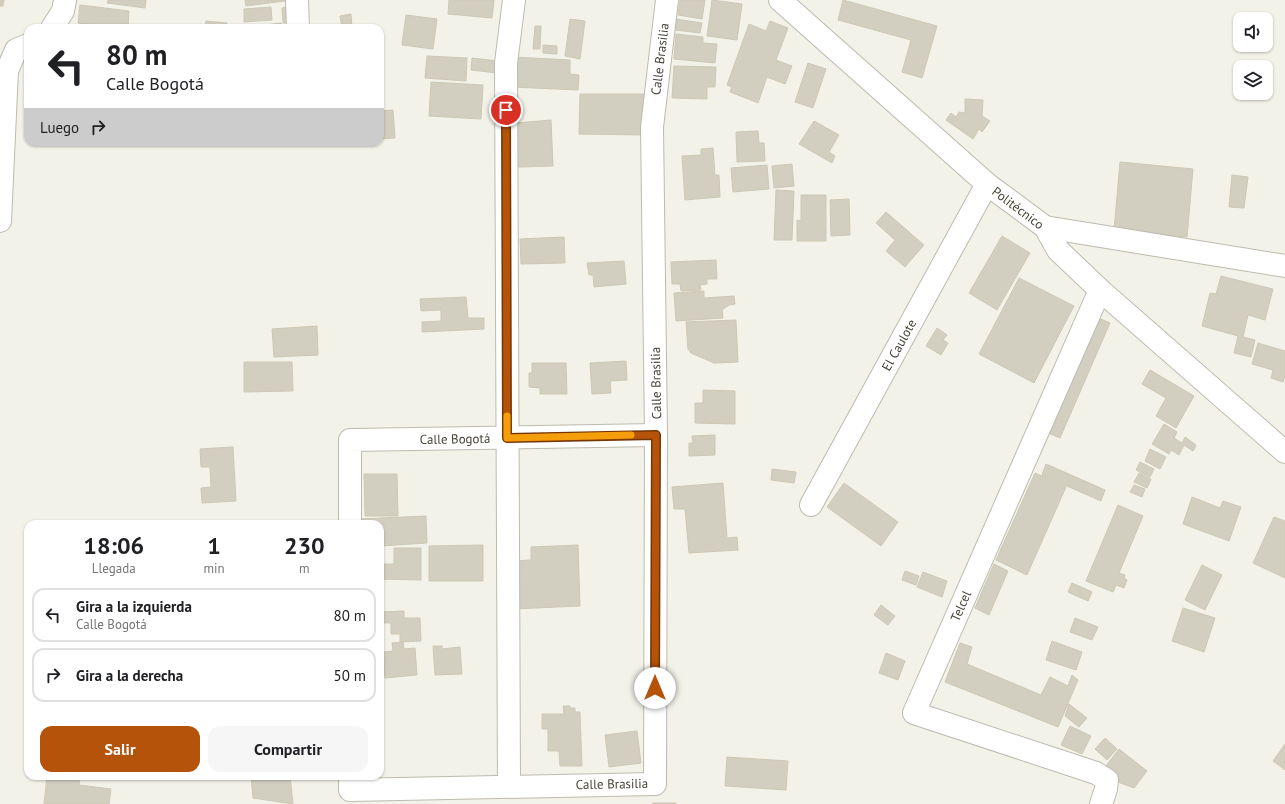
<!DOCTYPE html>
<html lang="es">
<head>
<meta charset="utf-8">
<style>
	:root { --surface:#fff; --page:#f6f6f6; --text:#202124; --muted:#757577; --line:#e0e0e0; --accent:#b45309 }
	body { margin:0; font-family:"PT Sans",sans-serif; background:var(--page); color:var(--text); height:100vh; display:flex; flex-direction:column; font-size:15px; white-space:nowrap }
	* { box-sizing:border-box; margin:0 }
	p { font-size:13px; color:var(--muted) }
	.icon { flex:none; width:22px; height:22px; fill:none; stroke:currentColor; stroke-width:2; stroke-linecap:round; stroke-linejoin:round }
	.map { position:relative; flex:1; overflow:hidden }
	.drawer { position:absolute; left:24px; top:520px; width:360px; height:260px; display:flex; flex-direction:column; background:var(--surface); border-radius:12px; box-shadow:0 1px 3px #0004 }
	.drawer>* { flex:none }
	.banner { position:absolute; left:24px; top:24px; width:360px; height:122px; border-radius:12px; box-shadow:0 1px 3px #0004; background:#fff; color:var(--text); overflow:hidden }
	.controls { position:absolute; left:1233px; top:12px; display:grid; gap:8px }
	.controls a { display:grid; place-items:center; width:40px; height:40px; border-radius:8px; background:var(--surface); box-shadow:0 1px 3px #0004; font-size:20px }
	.pin { position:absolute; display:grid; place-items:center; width:34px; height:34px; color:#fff; margin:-17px; border:2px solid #fff; border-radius:50%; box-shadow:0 1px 4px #0007 }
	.me { position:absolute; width:44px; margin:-22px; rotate:0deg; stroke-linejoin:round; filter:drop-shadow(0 0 3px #0008) }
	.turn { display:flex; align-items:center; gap:14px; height:84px; padding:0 16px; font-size:18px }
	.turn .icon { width:52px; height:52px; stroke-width:2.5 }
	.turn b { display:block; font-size:28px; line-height:34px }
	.then { display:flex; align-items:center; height:38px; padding:0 16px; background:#0003; gap:8px; font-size:15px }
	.eta { display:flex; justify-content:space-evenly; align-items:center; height:68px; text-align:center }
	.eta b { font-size:24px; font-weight:700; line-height:28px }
	.action { display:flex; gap:8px; margin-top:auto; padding:8px 16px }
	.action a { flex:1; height:46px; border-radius:12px; background:var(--accent); color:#fff; font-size:16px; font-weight:700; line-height:46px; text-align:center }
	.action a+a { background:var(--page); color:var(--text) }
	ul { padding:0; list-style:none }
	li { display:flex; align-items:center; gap:12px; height:54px; margin:0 8px 6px; padding:0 8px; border:2px solid var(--line); border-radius:12px }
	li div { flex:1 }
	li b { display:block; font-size:15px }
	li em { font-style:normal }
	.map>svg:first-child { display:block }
	.building { fill:#d3cfc0; stroke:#cdc8b4 }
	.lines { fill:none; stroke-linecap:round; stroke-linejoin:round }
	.minor-casing { stroke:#bdbbad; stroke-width:24 }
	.minor { stroke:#fff; stroke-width:22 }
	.route-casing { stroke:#753606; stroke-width:10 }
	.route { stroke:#b45309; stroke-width:7 }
	.slow { stroke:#f59e0b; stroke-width:7 }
	.labels { text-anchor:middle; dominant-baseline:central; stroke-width:3; stroke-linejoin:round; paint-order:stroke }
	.street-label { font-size:13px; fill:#464338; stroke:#fff }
</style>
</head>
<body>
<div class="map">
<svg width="1285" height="804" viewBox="0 0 1285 804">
	<rect width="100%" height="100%" fill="#f3f2e9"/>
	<g class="building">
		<polygon points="0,0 4,0 3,6 0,6"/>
		<polygon points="108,0 146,0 145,8 107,3"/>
		<polygon points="245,0 285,0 285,1 246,6"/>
		<polygon points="449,0 494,0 492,18 448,14"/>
		<polygon points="680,0 705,0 702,19 678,15"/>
		<polygon points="712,0 742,4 737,40 707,36"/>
		<polygon points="843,0 937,26 922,78 902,72 911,40 838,20"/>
		<polygon points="80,5 129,11 128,28 78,23"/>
		<polygon points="291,6 293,22 283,23 282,8"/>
		<polygon points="271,7 272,20 244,22 244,9"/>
		<polygon points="351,14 352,28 342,28 340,16"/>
		<polygon points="406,15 437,19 433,49 402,45"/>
		<polygon points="570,19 585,21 580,59 565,56"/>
		<polygon points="676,19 702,23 700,33 675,30"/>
		<polygon points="206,21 227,23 226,28 205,28"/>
		<polygon points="770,21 788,28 776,60 792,66 785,84 767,77 758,103 730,92 732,87 727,85 749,24 766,31"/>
		<polygon points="281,23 282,28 249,28 249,27"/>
		<polygon points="535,26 541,26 540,49 533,49"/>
		<polygon points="676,34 703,37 703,43 717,44 715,63 674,59"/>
		<polygon points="543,45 557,46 557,54 543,53"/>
		<polygon points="427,56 467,58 466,81 425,78"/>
		<polygon points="513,57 570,60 570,74 579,75 578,90 511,87"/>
		<polygon points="472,58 498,61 497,73 471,70"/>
		<polygon points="808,63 826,69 813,108 795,102"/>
		<polygon points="674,66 716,67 715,87 707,87 707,99 672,98"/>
		<polygon points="431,82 483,85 481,119 429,116"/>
		<polygon points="580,94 645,94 644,135 579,134"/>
		<polygon points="965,99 983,100 982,116 990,121 982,132 979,129 973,139 946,120 951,113 956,117 959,112 965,113"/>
		<polygon points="393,110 395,138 380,139 380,111"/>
		<polygon points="551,120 553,166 518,167 516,123"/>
		<polygon points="814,121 839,135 829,152 835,156 832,163 799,144"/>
		<polygon points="758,131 759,143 764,143 765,161 737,162 736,132"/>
		<polygon points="713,148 715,175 719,175 720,197 685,200 682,156 701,155 701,149"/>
		<polygon points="1120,162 1193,169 1187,237 1114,230"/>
		<polygon points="792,164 794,186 774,188 772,166"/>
		<polygon points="767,165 769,189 733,192 731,168"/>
		<polygon points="1232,175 1248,177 1244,208 1229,207"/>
		<polygon points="776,190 794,191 792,240 774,240"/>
		<polygon points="801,195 826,195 826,241 797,241 797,220 801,221"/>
		<polygon points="849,199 850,235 831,236 830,200"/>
		<polygon points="886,212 924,245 905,267 886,251 895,240 876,223"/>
		<polygon points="1002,236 1030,253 997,310 969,293"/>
		<polygon points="564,237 565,263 521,264 520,239"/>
		<polygon points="716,260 717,279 707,279 707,284 700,285 701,290 681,291 680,284 672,284 671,262"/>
		<polygon points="624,261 626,284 594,287 593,275 589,275 587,263"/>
		<polygon points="1221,276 1273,289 1265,320 1248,315 1243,337 1255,340 1251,357 1234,353 1238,336 1202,326 1210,293 1216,294"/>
		<polygon points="1019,278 1074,306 1034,383 979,354"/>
		<polygon points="704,291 704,298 734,296 735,304 729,305 722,310 723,318 676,321 674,293"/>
		<polygon points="466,297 468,318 484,318 484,329 422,332 422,322 441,321 441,310 421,311 420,299"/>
		<polygon points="1094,316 1110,323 1060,438 1043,431"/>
		<polygon points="736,320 738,362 714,363 691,353 688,349 686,322"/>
		<polygon points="317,326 318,355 274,357 272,329"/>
		<polygon points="937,328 947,335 943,340 948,343 941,355 926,346"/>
		<polygon points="1258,343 1285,351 1285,376 1283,382 1271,378 1273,370 1252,364"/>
		<polygon points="626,361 627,380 610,381 611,393 592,394 590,363"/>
		<polygon points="244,362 292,362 293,391 244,392"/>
		<polygon points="532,363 566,363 567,394 540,394 540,388 529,387 529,373 532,373"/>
		<polygon points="1150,370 1194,396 1176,428 1156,416 1166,398 1142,384"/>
		<polygon points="703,390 735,391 735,424 695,423 695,403 703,403"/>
		<polygon points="1164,424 1177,432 1174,438 1182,443 1185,437 1196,445 1193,451 1184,445 1179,455 1171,450 1169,454 1152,444"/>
		<polygon points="715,435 715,455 689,456 689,443 693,443 692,436"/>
		<polygon points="233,447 236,501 202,503 201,488 211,487 210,467 201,467 200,449"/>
		<polygon points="1150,449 1166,457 1160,469 1145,461"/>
		<polygon points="1140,462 1154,469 1150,477 1136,470"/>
		<polygon points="1046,464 1105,490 1101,501 1042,475"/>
		<polygon points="772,469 796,472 794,483 771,480"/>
		<polygon points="1035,473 1066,487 1027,575 996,560"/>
		<polygon points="1139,473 1151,479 1147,488 1134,482"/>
		<polygon points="364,474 397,474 398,516 365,516"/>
		<polygon points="723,483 727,538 737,537 738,550 689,553 685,509 674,509 672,487"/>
		<polygon points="844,483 898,522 881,546 827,507"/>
		<polygon points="1134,485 1145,489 1142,497 1130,492"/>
		<polygon points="1192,497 1220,508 1223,501 1241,507 1229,541 1183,524"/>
		<polygon points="1118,505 1143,516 1119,573 1125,575 1124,578 1127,580 1124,588 1116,585 1113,592 1086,581"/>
		<polygon points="426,516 427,543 380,546 380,524 358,524 358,519"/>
		<polygon points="1274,517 1285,521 1285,578 1253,563"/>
		<polygon points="483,545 483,581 429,581 429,546"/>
		<polygon points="578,545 580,606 514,609 512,561 531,560 531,547"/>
		<polygon points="394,548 421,548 421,580 380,579 380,564 394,564"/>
		<polygon points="994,564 1008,571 989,615 975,608"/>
		<polygon points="1202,565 1222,575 1205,610 1185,600"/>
		<polygon points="905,571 919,576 916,585 902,580"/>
		<polygon points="923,572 947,581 942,597 917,587"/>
		<polygon points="1072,583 1092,592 1088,601 1068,592"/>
		<polygon points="881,605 895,616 888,625 874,615"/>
		<polygon points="1183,608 1215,618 1204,652 1172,641"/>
		<polygon points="404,611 404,618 420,618 421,641 400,642 400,634 391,634 391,623 380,623 380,612"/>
		<polygon points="1075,618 1098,627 1092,640 1070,632"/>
		<polygon points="1052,641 1082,652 1076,670 1046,660"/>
		<polygon points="403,642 404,649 415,648 417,675 385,678 383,652 393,651 392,643"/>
		<polygon points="960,643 972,647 967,664 1041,695 1050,677 1068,686 1072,675 1078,680 1058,727 945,682"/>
		<polygon points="433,646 442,646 442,649 460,647 462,674 435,675"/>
		<polygon points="886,653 905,661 898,680 879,673"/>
		<polygon points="1069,704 1087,718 1079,727 1065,716"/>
		<polygon points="563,706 570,706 570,708 575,708 575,712 580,712 582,766 560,766 559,751 548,751 548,729 542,729 542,714 564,714"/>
		<polygon points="1070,726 1091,736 1082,754 1061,745"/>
		<polygon points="637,731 641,763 609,767 605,735"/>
		<polygon points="1105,738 1117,749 1107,760 1095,749"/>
		<polygon points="1285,744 1285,770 1273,761"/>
		<polygon points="1119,749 1147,771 1134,788 1099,775"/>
		<polygon points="727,757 788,761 786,790 725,786"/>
		<polygon points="47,776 80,776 79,785 111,789 109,804 44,804"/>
		<polygon points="251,776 290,776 293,804 253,798"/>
		<rect x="653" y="803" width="23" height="1"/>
	</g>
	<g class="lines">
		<defs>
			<g id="minor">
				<polyline points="297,0 298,28"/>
				<polyline points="780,0 987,184 1045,227 1058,250 1100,290 1285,452"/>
				<polyline points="52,28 63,11 65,0"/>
				<polyline points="0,221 7,71 16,50 28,45"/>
				<polyline points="1045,227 1285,266"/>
				<polyline points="1100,290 914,713 1096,773 1107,780 1106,789 1101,804"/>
				<polyline points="811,505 987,184"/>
				<polyline points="350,524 350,440 656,435"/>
				<polyline points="350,776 350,790 655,784 656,435 652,127 667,0"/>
				<polyline points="509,786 506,63 514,0"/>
			</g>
		</defs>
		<use href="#minor" class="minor-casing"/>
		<use href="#minor" class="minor"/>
	</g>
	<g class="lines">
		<defs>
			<polyline id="route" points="506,110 507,438 656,435 655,688"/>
		</defs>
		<use href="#route" class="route-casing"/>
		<use href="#route" class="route"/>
		<polyline class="slow" points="507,416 507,438 631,435"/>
	</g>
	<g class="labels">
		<g class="street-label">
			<text transform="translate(660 59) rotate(-83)">Calle Brasilia</text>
			<text transform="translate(1018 208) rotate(37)">Politécnico</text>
			<text transform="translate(899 345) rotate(-61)">El Caulote</text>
			<text transform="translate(656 383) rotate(-91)">Calle Brasilia</text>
			<text transform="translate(455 439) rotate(-1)">Calle Bogotá</text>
			<text transform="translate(961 606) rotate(-66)">Telcel</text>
			<text transform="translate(612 784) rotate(-1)">Calle Brasilia</text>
		</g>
	</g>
</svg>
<div class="controls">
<a><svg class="icon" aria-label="sound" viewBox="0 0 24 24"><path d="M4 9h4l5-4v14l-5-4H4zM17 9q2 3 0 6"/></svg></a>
<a><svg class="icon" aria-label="layers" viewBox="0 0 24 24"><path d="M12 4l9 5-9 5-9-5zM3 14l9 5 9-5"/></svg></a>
</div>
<div class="pin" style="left:506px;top:110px;background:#d93025"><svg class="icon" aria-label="arrive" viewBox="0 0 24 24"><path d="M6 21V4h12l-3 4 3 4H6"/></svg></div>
<svg class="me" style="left:655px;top:688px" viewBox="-20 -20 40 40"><circle r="19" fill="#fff"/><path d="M0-13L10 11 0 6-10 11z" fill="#b45309"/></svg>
<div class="banner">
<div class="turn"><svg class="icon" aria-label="left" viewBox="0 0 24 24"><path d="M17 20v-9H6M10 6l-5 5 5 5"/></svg><div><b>80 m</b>Calle Bogotá</div></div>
<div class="then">Luego<svg class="icon" aria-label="right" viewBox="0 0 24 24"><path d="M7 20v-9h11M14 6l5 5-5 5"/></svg></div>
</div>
<section class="drawer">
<div class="eta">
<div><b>18:06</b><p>Llegada</p></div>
<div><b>1</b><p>min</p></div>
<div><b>230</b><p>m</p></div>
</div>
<ul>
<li><svg class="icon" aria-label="left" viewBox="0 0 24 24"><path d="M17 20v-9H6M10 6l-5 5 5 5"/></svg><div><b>Gira a la izquierda</b><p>Calle Bogotá</p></div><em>80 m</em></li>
<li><svg class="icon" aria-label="right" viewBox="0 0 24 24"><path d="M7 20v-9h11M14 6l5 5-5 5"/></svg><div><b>Gira a la derecha</b></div><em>50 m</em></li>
</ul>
<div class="action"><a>Salir</a><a>Compartir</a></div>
</section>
</div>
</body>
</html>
